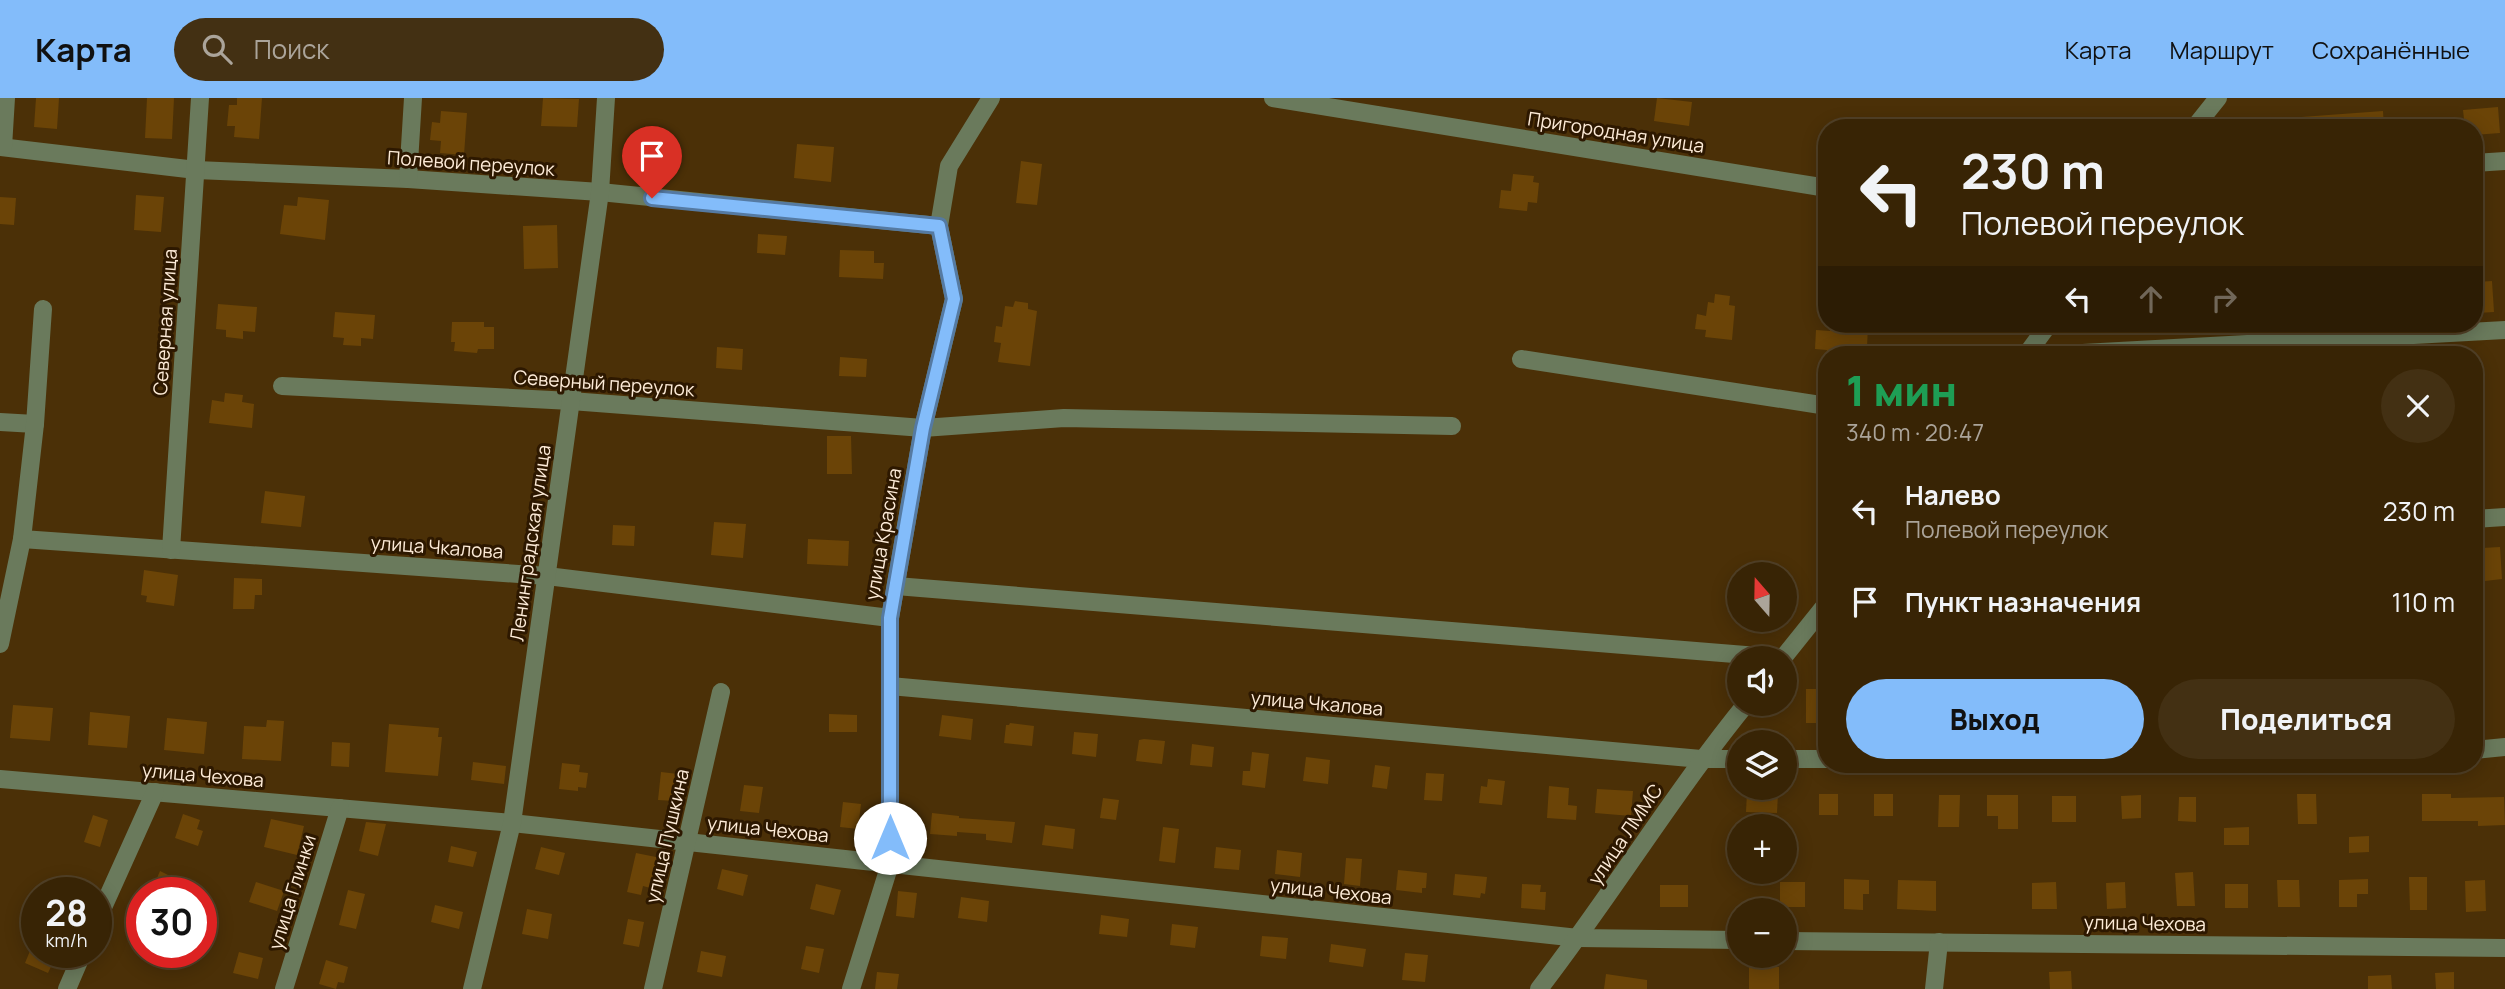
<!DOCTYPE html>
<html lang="ru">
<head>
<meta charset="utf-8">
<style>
	:root { --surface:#382405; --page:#433013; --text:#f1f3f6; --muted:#aba49a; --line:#524127; --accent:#83bcfa }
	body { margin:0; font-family:Manrope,sans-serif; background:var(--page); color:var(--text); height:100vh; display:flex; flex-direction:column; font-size:26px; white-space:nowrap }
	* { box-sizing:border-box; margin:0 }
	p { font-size:23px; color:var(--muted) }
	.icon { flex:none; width:38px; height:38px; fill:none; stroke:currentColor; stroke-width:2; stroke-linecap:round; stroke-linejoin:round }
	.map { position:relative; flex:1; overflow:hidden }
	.panel { position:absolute; left:1818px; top:248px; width:665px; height:427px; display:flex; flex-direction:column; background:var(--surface); border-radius:28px; box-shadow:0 4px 18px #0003,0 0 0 2px var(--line) }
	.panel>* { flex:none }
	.banner { position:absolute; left:1818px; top:21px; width:665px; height:214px; border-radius:28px; box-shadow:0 4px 18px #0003,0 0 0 2px var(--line); background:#382405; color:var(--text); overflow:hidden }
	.needle { width:46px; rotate:340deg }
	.buttons { position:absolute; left:1727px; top:464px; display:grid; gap:14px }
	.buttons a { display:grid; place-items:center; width:70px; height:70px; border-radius:50%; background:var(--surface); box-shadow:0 4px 18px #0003,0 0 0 2px var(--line); font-size:35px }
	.speed { position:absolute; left:21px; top:779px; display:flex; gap:14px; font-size:35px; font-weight:700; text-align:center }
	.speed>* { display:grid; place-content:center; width:91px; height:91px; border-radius:50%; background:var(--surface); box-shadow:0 4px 18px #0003,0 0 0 2px var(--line); line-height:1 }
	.speed small { font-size:18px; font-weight:400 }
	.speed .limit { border:10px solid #d22; background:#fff; color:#111 }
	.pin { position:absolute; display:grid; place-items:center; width:60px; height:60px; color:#fff; margin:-72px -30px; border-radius:50% 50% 50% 0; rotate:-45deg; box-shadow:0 0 7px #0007 }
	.pin .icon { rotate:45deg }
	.me { position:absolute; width:77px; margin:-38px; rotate:0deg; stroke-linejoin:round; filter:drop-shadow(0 0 5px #0008) }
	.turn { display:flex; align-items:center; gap:24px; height:147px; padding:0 28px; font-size:32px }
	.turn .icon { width:91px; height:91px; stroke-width:2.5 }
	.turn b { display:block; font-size:49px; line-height:60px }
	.lanes { display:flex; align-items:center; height:66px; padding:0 28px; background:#0003; justify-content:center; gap:35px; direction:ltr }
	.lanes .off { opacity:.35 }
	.round { display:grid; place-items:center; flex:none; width:74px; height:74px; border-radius:37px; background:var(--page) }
	.summary { display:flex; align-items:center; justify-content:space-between; height:119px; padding:0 28px }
	h1 { font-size:42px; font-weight:800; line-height:52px; color:#1e9e55 }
	.primary-button { display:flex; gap:14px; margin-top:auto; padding:14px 28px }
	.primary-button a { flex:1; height:80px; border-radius:42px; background:var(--accent); color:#111; font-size:28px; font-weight:800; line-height:80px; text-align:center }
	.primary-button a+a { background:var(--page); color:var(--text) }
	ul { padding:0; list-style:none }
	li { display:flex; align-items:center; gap:21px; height:91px; padding:0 28px }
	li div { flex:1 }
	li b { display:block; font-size:26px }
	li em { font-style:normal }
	header { display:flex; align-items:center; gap:42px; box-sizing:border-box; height:98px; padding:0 35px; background:var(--accent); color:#111 }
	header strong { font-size:33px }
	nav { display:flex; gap:38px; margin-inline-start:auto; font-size:24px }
	.search { width:490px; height:63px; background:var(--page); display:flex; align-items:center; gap:18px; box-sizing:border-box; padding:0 24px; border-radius:38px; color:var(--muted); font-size:26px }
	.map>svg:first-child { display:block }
	.building { fill:#6b4407 }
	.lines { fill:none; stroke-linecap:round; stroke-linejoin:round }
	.minor { stroke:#6a7a5c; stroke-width:18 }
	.route-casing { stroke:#557aa2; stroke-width:18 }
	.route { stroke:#83bcfa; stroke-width:12 }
	.labels { text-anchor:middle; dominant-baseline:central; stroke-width:6; stroke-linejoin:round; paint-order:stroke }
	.street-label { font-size:19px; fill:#fdebd7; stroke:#2d1800 }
</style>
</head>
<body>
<header>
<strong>Карта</strong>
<div class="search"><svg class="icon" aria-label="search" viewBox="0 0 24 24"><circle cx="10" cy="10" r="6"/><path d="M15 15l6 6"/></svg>Поиск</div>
<nav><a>Карта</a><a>Маршрут</a><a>Сохранённые</a></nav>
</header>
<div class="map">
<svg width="2505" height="891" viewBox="0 0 2505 891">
	<rect width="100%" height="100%" fill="#4b3007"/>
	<g class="building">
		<polygon points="36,0 59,0 57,31 34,29"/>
		<polygon points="147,0 174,0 172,41 145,40"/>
		<polygon points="237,0 262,0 259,41 234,39 235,28 227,28 229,7 237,7"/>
		<polygon points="543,0 579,1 577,29 541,28"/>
		<polygon points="1657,0 1692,4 1689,28 1654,23"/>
		<polygon points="2498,9 2500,35 2474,37 2474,30 2465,30 2463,12"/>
		<polygon points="441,13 467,15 464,57 440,55 441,43 430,42 432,24 440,25"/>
		<polygon points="2383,13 2384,30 2302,30 2301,19"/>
		<polygon points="797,46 834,49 831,84 794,80"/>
		<polygon points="1021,63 1042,66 1037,107 1016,105"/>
		<polygon points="1513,76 1534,78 1533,84 1539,85 1537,105 1528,104 1527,113 1499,110 1501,92 1511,93"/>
		<polygon points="136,97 164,99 161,134 134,132"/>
		<polygon points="0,99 16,100 14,127 0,126"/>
		<polygon points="298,99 329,102 325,142 280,136 284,107 297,108"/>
		<polygon points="557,127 558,170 524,171 523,128"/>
		<polygon points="758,136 787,138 785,157 757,155"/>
		<polygon points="840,152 874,153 874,165 884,165 883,181 839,179"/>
		<polygon points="2492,183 2494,214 2478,215 2476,184"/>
		<polygon points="1715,196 1730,198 1729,207 1735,208 1732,242 1705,239 1706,232 1695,231 1697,216 1706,218 1708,204 1714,205"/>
		<polygon points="1015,203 1028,205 1028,211 1037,213 1030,268 998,264 1001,245 994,244 996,228 1002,229 1005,208 1013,209"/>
		<polygon points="218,206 257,209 255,234 243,233 243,241 226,239 226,232 216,231"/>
		<polygon points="335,214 375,217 373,241 361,240 361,248 343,247 344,240 333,239"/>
		<polygon points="452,224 484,224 484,229 494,229 494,251 478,251 477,255 454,253 455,244 451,244"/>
		<polygon points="1831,226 1868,226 1867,250 1856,249 1855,257 1826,257 1827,252 1815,251 1816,232 1830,233"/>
		<polygon points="717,249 743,251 742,272 716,270"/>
		<polygon points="840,259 867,261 866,279 839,278"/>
		<polygon points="225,295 243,297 242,304 254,306 252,330 209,325 212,302 224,304"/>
		<polygon points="827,338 851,338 852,376 827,376"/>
		<polygon points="265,393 305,398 301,429 261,425"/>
		<polygon points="714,424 746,426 743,460 711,457"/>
		<polygon points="613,427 635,428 634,448 612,447"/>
		<polygon points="808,441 849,443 848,468 807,466"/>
		<polygon points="2500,449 2502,481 2485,483 2482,450"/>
		<polygon points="144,472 178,477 174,508 146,504 147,498 141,497"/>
		<polygon points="234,480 262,481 262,497 255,497 254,511 233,511"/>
		<polygon points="1806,591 1826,591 1827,625 1806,625"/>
		<polygon points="13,607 53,610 50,643 10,640"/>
		<polygon points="90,614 130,618 127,650 88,647"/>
		<polygon points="829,616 857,617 857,634 829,634"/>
		<polygon points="942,617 973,621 971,642 939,638"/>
		<polygon points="167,620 207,624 204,656 164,652"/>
		<polygon points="267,622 284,623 281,663 242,661 244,628 266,629"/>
		<polygon points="1010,625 1034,628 1032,648 1004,645 1006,627 1009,627"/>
		<polygon points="389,626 439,630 438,639 442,639 438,678 385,674"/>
		<polygon points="1074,634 1098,636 1096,659 1072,656"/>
		<polygon points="1144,641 1165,643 1162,666 1136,663 1139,642"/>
		<polygon points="332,644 350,645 349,669 331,668"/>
		<polygon points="1192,646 1214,649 1212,669 1190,667"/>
		<polygon points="1252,654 1269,656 1265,690 1242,687 1243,673 1250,673"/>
		<polygon points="1306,659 1330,662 1328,686 1303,683"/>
		<polygon points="473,664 506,668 504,686 471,682"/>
		<polygon points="562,665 580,667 579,674 588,675 586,690 578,689 578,693 559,691"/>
		<polygon points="1375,667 1390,669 1387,691 1372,689"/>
		<polygon points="661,674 678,676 675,703 658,702"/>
		<polygon points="1426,675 1444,676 1442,703 1424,702"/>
		<polygon points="1488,681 1505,683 1502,707 1479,705 1481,688 1487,689"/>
		<polygon points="744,687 763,689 759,715 740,713"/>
		<polygon points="1549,688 1569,690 1568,707 1577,708 1576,722 1547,720"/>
		<polygon points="1597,691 1633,693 1631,718 1595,715"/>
		<polygon points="1747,694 1778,695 1777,715 1746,714"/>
		<rect x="1819" y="696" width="19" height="21"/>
		<rect x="1874" y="696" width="19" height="22"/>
		<polygon points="2297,696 2316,696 2317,726 2298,726"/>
		<polygon points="2422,696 2451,696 2451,700 2504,699 2505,727 2478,728 2478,723 2422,723"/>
		<polygon points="1939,697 1960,697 1959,729 1938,729"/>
		<polygon points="1987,697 2018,697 2018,731 1998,731 1998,718 1987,718"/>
		<polygon points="2141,697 2141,720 2122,721 2121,698"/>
		<rect x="2052" y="698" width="24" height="26"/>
		<polygon points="2179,699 2196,699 2196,724 2178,723"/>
		<polygon points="1103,700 1119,702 1116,722 1100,720"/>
		<polygon points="843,704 861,706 858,731 840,729"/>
		<polygon points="932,715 959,718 959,720 1015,724 1012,745 986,742 986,736 957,734 957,738 930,736"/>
		<polygon points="183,716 200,722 197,731 203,733 198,748 175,740"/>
		<polygon points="93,717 108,722 100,749 84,744"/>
		<polygon points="271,721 304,728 297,757 264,749"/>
		<polygon points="366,724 386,726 378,758 359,753"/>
		<polygon points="1045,727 1075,731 1073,751 1042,747"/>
		<polygon points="1163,729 1179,731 1175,765 1159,763"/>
		<polygon points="2249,729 2249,747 2224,747 2224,730"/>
		<polygon points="2369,738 2369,754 2349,755 2349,739"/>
		<polygon points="451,748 477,754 473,769 448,764"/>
		<polygon points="541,749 565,755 559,777 535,771"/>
		<polygon points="1216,749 1241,752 1239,772 1214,770"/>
		<polygon points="1277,752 1302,755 1300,779 1275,776"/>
		<polygon points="636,755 661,760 654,791 643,788 641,797 627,794"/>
		<polygon points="1346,760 1362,761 1360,788 1344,786"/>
		<polygon points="722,771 748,777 743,798 717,791"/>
		<polygon points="1398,772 1427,775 1426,790 1422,790 1422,795 1396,792"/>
		<polygon points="160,773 176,781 170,794 151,794"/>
		<polygon points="2193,774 2195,808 2177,808 2175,775"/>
		<polygon points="1455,776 1487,779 1485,796 1481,795 1480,800 1453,797"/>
		<polygon points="2409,779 2427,779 2427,812 2410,812"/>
		<polygon points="1844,781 1869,782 1869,796 1863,796 1863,812 1844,811"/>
		<polygon points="2368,781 2368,796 2357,796 2357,809 2339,809 2339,782"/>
		<polygon points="1898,782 1936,783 1936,813 1897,811"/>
		<polygon points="2277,782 2299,782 2300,809 2278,809"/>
		<polygon points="2485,782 2486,813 2466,814 2465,783"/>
		<polygon points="256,784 284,793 277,813 249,804"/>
		<rect x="1780" y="784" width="25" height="25"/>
		<polygon points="2056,784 2057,811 2032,811 2032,785"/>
		<polygon points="2125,784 2126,810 2107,811 2106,785"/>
		<polygon points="816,786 841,792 834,817 810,811"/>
		<polygon points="1522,786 1541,787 1540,794 1546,794 1545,812 1521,810"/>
		<rect x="2225" y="786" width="23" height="24"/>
		<rect x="1660" y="787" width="28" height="22"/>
		<polygon points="348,792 365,796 356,831 339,827"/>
		<polygon points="898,793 917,795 914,820 896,818"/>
		<polygon points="961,799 989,803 987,824 958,820"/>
		<polygon points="435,807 463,814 459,831 431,824"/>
		<polygon points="527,811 552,816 548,841 522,836"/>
		<polygon points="1101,817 1129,821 1127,839 1099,836"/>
		<polygon points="628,821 644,824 639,849 623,846"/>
		<polygon points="1172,826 1198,829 1195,850 1170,847"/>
		<polygon points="1262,838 1288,840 1286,861 1260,858"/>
		<polygon points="1331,846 1366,851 1363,869 1329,864"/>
		<polygon points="32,848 37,850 37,854 47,854 56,858 48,875 25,865"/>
		<polygon points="806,848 824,851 819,875 801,871"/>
		<polygon points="701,853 726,858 722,879 697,874"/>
		<polygon points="239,854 263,860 258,881 233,875"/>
		<polygon points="1405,855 1428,857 1425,884 1402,882"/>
		<polygon points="326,862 348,869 344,885 338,884 336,891 319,886"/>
		<rect x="1749" y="869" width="30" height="22"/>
		<polygon points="2071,873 2072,891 2050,891 2049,874"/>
		<polygon points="877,874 899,876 897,891 875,891"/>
		<polygon points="2454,874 2454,891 2436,891 2435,875"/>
		<polygon points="1606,876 1647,882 1647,891 1604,891"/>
		<polygon points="2391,877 2392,891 2368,891 2368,878"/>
	</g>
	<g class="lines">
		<g class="minor">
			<polyline points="1273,0 1827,90"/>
			<polyline points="2194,30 2218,0"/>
			<polyline points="0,49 196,72 408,81 600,94 939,128"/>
			<polyline points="3,49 6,0"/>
			<polyline points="2474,65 2505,63"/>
			<polyline points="408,81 413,0"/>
			<polyline points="2026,257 2049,226"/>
			<polyline points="2046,257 2505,232"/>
			<polyline points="1521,261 1827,308"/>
			<polyline points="282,288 571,303 923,330 1064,320 1452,328"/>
			<polyline points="0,324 35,326"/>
			<polyline points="2474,421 2505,419"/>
			<polyline points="22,441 547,478 890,520"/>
			<polyline points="171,452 200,0"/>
			<polyline points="896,488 1783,560"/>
			<polyline points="0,546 22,441 35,326 43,211"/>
			<polyline points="1783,560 1827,505"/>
			<polyline points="890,588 1701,661 1740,661"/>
			<polyline points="2474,652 2505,649"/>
			<polyline points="1785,661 1827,661"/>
			<polyline points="0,681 512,725 1578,840 1740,842"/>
			<polyline points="96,825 155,694"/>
			<polyline points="1785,843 2505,850"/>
			<polyline points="67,891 83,854"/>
			<polyline points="284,891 340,710"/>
			<polyline points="472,891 512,725 600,94 606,0"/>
			<polyline points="653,891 721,594"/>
			<polyline points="851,891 890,766 890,520 923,330 954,201 939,128 949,68 991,0"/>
			<path d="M1539 891C1611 798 1672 697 1746 606"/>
			<polyline points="1934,891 1939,844"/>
		</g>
	</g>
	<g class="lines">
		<defs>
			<polyline id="route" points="652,100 939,128 954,201 923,330 890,520 890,740"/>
		</defs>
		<use href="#route" class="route-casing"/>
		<use href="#route" class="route"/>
	</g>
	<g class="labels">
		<g class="street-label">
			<text transform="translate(1616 34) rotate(9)">Пригородная улица</text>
			<text transform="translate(471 65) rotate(4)">Полевой переулок</text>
			<text transform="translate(165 224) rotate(-86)">Северная улица</text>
			<text transform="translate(604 285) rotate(4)">Северный переулок</text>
			<text transform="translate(883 436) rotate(-80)">улица Красина</text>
			<text transform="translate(530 445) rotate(-82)">Ленинградская улица</text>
			<text transform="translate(437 449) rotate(4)">улица Чкалова</text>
			<text transform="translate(1317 605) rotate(5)">улица Чкалова</text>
			<text transform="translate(203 677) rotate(5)">улица Чехова</text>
			<text transform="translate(768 731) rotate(6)">улица Чехова</text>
			<text transform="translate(1625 736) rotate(-56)">улица ЛММС</text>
			<text transform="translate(667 738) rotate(-77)">улица Пушкина</text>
			<text transform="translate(1331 793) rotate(6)">улица Чехова</text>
			<text transform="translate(292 794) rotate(-73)">улица Глинки</text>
			<text transform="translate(2145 825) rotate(1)">улица Чехова</text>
		</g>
	</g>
</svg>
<div class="buttons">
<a><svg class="needle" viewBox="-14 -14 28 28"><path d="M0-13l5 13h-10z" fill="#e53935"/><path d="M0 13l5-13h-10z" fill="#aba49a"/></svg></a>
<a><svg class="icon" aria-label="sound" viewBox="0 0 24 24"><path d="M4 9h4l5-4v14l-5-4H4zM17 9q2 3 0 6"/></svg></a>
<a><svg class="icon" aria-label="layers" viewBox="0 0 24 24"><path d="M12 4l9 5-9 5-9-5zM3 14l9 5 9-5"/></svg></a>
<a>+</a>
<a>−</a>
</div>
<div class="speed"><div>28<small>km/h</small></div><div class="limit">30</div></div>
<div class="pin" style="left:652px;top:100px;background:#d93025"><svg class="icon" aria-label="arrive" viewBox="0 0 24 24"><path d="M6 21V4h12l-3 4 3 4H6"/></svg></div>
<svg class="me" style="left:890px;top:740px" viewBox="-20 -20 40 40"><circle r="19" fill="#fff"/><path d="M0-13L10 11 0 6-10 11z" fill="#83bcfa"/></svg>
<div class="banner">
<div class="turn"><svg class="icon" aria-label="left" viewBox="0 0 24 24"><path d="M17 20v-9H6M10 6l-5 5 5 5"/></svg><div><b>230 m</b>Полевой переулок</div></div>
<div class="lanes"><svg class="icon" aria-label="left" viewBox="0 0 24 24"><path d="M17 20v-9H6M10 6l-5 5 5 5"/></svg><svg class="icon off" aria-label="ahead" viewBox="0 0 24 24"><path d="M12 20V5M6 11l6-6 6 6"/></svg><svg class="icon off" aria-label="right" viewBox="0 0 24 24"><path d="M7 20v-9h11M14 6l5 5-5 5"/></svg></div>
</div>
<section class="panel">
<div class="summary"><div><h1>1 мин</h1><p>340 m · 20:47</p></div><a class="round"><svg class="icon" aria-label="close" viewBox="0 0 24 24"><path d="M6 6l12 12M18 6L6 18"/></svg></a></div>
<ul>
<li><svg class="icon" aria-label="left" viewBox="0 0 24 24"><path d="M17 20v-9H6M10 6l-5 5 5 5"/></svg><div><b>Налево</b><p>Полевой переулок</p></div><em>230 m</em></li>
<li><svg class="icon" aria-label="arrive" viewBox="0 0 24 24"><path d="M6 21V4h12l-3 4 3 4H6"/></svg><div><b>Пункт назначения</b></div><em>110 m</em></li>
</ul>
<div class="primary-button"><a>Выход</a><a>Поделиться</a></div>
</section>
</div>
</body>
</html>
